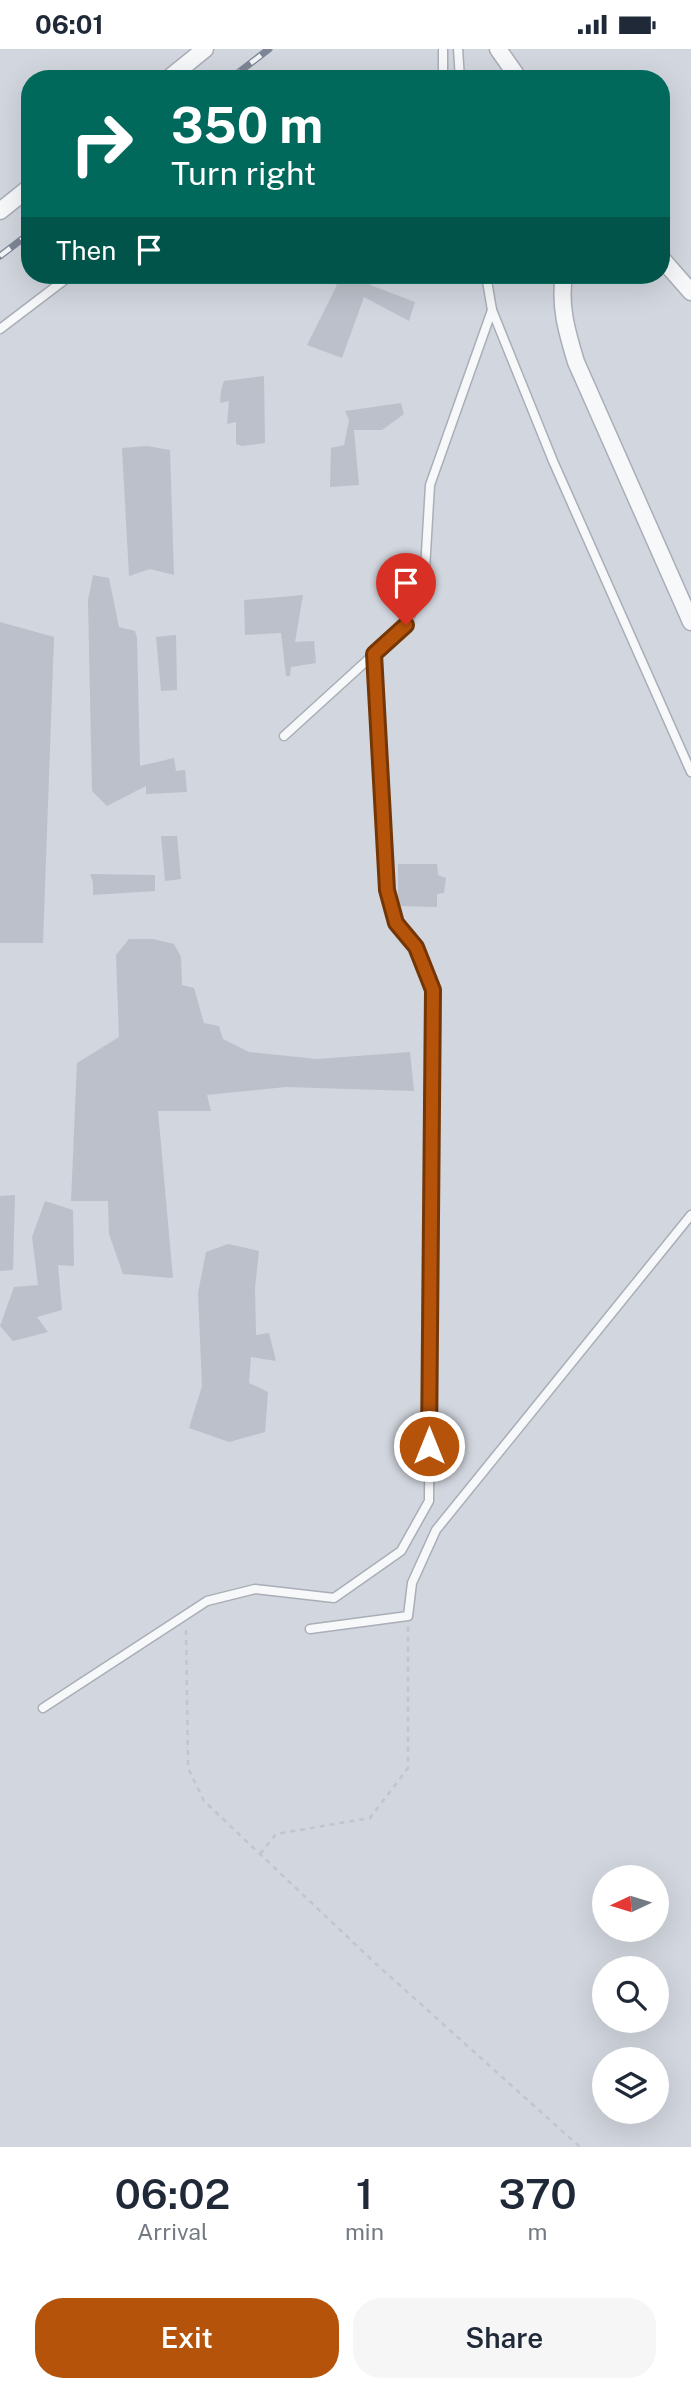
<!DOCTYPE html>
<html lang="en">
<head>
<meta charset="utf-8">
<style>
	:root { --surface:#fff; --page:#f6f6f7; --text:#1f2937; --muted:#747a83; --accent:#b45309 }
	body { margin:0; font-family:"Public Sans",sans-serif; background:var(--page); color:var(--text); height:100vh; display:flex; flex-direction:column; font-size:26px; white-space:nowrap }
	* { box-sizing:border-box; margin:0 }
	p { font-size:23px; color:var(--muted) }
	.icon { flex:none; width:38px; height:38px; fill:none; stroke:currentColor; stroke-width:2; stroke-linecap:round; stroke-linejoin:round }
	.map { position:relative; height:2098px; overflow:hidden }
	.panel { display:flex; flex-direction:column; background:var(--surface); flex:1 }
	.panel>* { flex:none }
	.guide { position:absolute; left:21px; top:21px; width:649px; height:214px; border-radius:28px; box-shadow:0 7px 28px #0002; background:#00695c; color:#fff; overflow:hidden }
	.needle { width:46px; rotate:266deg }
	.buttons { position:absolute; left:592px; top:1816px; display:grid; gap:14px }
	.buttons a { display:grid; place-items:center; width:77px; height:77px; border-radius:50%; background:var(--surface); box-shadow:0 7px 28px #0002; font-size:35px }
	.pin { position:absolute; display:grid; place-items:center; width:60px; height:60px; color:#fff; margin:-72px -30px; border-radius:50% 50% 50% 0; rotate:-45deg; box-shadow:0 0 7px #0007 }
	.pin .icon { rotate:45deg }
	.me { position:absolute; width:77px; margin:-38px; rotate:0deg; stroke-linejoin:round; filter:drop-shadow(0 0 5px #0008) }
	.turn { display:flex; align-items:center; gap:24px; height:147px; padding:0 35px; font-size:32px }
	.turn .icon { width:91px; height:91px; stroke-width:2.5 }
	.turn b { display:block; font-size:49px; line-height:60px }
	.then { display:flex; align-items:center; height:66px; padding:0 35px; background:#0003; gap:14px; font-size:26px }
	.eta { display:flex; justify-content:space-evenly; align-items:center; height:119px; text-align:center }
	.eta b { font-size:42px; font-weight:600; line-height:49px }
	.primary-button { display:flex; gap:14px; margin-top:auto; padding:14px 35px }
	.primary-button a { flex:1; height:80px; border-radius:28px; background:var(--accent); color:#fff; font-size:28px; font-weight:600; line-height:80px; text-align:center }
	.primary-button a+a { background:var(--page); color:var(--text) }
	.status { display:flex; justify-content:space-between; align-items:center; height:49px; padding:0 35px; background:var(--surface); direction:ltr }
	.status svg { height:19px; fill:currentColor }
	.map>svg:first-child { display:block }
	.built { fill:#d2d6de; fill-rule:evenodd }
	.building { fill:#bbc0ca }
	.lines { fill:none; stroke-linecap:round; stroke-linejoin:round }
	.lane-casing { stroke:#a9aeb7; stroke-width:11 }
	.street-casing { stroke:#a9aeb7; stroke-width:19 }
	.path { stroke:#c2c5cb; stroke-width:2.5; stroke-dasharray:5 5; stroke-linecap:butt }
	.lane { stroke:#f7f8fa; stroke-width:8 }
	.street { stroke:#f7f8fa; stroke-width:16 }
	.rail-casing { stroke:#7d8696; stroke-width:7 }
	.rail { stroke:#f4f6f9; stroke-width:4.5; stroke-dasharray:13; stroke-linecap:butt }
	.route-casing { stroke:#753606; stroke-width:18 }
	.route { stroke:#b45309; stroke-width:12 }
</style>
</head>
<body>
<div class="status"><b>06:01</b><svg viewBox="0 0 49 12"><path d="M0 12V9h3v3zM5 12V6h3v6zM10 12V3h3v9zM15 12V0h3v12zM26 1h20v11H26zM47 4h2v5h-2z"/></svg></div>
<div class="map">
<svg width="691" height="2098" viewBox="0 0 691 2098">
	<rect width="100%" height="100%" fill="#e4e7ec"/>
	<path class="built" d="M0 0H691V2098H0ZM30 30H662V226H30ZM604 1829H656V1881H604ZM604 1920H656V1972H604ZM604 2011H656V2063H604Z"/>
	<g class="building">
		<polygon points="322,226 376,226 370,236 415,253 409,272 364,248 342,309 307,296 337,236"/>
		<polygon points="264,327 265,394 242,397 236,395 236,373 227,375 229,352 220,354 221,341 224,332"/>
		<polygon points="401,354 404,365 382,381 354,381 359,436 330,438 331,399 344,396 349,371 345,362"/>
		<polygon points="147,397 170,401 174,526 150,520 129,527 122,399"/>
		<polygon points="93,526 109,529 119,578 135,582 137,589 140,717 174,709 176,722 185,721 187,743 146,745 146,737 107,757 92,742 88,551"/>
		<polygon points="303,546 295,593 314,592 316,614 291,618 290,627 286,627 281,584 245,586 244,551"/>
		<polygon points="0,573 54,588 43,894 0,894"/>
		<polygon points="176,586 177,641 161,642 156,588"/>
		<polygon points="161,787 177,787 181,830 165,832"/>
		<polygon points="398,815 437,815 438,826 446,829 444,844 437,845 437,858 398,857"/>
		<polygon points="90,825 155,826 155,842 93,846 93,833"/>
		<polygon points="129,890 153,890 174,895 181,908 182,936 194,939 204,974 219,977 223,990 249,1003 317,1010 410,1003 414,1042 286,1038 207,1046 211,1062 158,1062 173,1229 123,1225 109,1185 108,1152 71,1152 77,1014 119,988 116,906"/>
		<polygon points="15,1146 13,1221 0,1222 0,1147"/>
		<polygon points="45,1152 73,1161 74,1217 58,1216 62,1261 37,1268 48,1283 13,1292 0,1277 14,1238 38,1236 32,1188"/>
		<polygon points="228,1195 259,1202 255,1239 256,1286 269,1284 276,1312 251,1308 249,1334 268,1343 265,1383 229,1393 189,1379 202,1337 198,1244 206,1203"/>
	</g>
	<g class="lines">
		<defs>
			<g id="lane">
				<polyline points="443,0 443,30"/>
				<polyline points="458,0 460,30"/>
				<polyline points="486,226 492,261 553,412 691,723"/>
				<polyline points="0,280 71,226"/>
				<polyline points="284,687 406,576 424,537 430,436 492,261"/>
				<polyline points="310,1580 408,1567 412,1534 436,1481 691,1166"/>
				<polyline points="43,1659 207,1552 255,1540 334,1549 401,1502 429,1452 433,941 416,898 396,874 387,841 374,605"/>
			</g>
			<g id="street">
				<polyline points="498,0 519,30"/>
				<polyline points="168,30 205,0"/>
				<polyline points="0,162 30,138"/>
				<polyline points="662,210 691,243"/>
				<path d="M564 226C559 257 567 283 576 313L691 573"/>
			</g>
		</defs>
		<use href="#lane" class="lane-casing"/>
		<use href="#street" class="street-casing"/>
		<g class="path">
			<polyline points="186,1581 188,1719 204,1752 375,1914 580,2098"/>
			<polyline points="260,1805 276,1785 370,1769 408,1719 408,1577"/>
		</g>
		<use href="#lane" class="lane"/>
		<use href="#street" class="street"/>
		<defs>
			<g id="rail">
				<polyline points="230,30 269,0"/>
				<polyline points="0,207 30,184"/>
			</g>
		</defs>
		<use href="#rail" class="rail-casing"/>
		<use href="#rail" class="rail"/>
	</g>
	<g class="lines">
		<defs>
			<polyline id="route" points="406,576 374,605 387,841 396,874 416,898 433,941 429,1397"/>
		</defs>
		<use href="#route" class="route-casing"/>
		<use href="#route" class="route"/>
	</g>
</svg>
<div class="buttons">
<a><svg class="needle" viewBox="-14 -14 28 28"><path d="M0-13l5 13h-10z" fill="#e53935"/><path d="M0 13l5-13h-10z" fill="#747a83"/></svg></a>
<a><svg class="icon" aria-label="search" viewBox="0 0 24 24"><circle cx="10" cy="10" r="6"/><path d="M15 15l6 6"/></svg></a>
<a><svg class="icon" aria-label="layers" viewBox="0 0 24 24"><path d="M12 4l9 5-9 5-9-5zM3 14l9 5 9-5"/></svg></a>
</div>
<div class="pin" style="left:406px;top:576px;background:#d93025"><svg class="icon" aria-label="arrive" viewBox="0 0 24 24"><path d="M6 21V4h12l-3 4 3 4H6"/></svg></div>
<svg class="me" style="left:429px;top:1397px" viewBox="-20 -20 40 40"><circle r="17" fill="#b45309" stroke="#fff" stroke-width="3"/><path d="M0-11L8 9 0 5-8 9z" fill="#fff"/></svg>
<div class="guide">
<div class="turn"><svg class="icon" aria-label="right" viewBox="0 0 24 24"><path d="M7 20v-9h11M14 6l5 5-5 5"/></svg><div><b>350 m</b>Turn right</div></div>
<div class="then">Then<svg class="icon" aria-label="arrive" viewBox="0 0 24 24"><path d="M6 21V4h12l-3 4 3 4H6"/></svg></div>
</div>
</div>
<section class="panel">
<div class="eta">
<div><b>06:02</b><p>Arrival</p></div>
<div><b>1</b><p>min</p></div>
<div><b>370</b><p>m</p></div>
</div>
<div class="primary-button"><a>Exit</a><a>Share</a></div>
</section>
</body>
</html>
